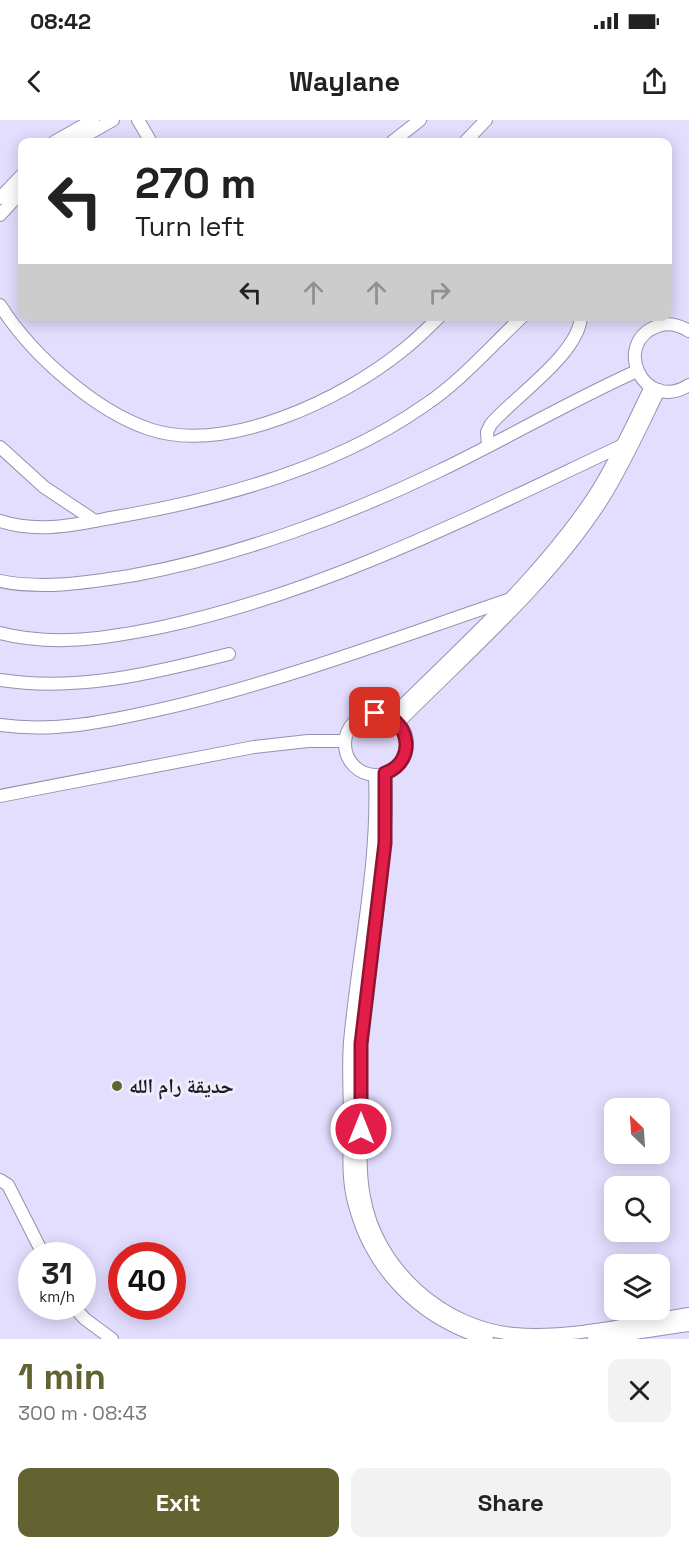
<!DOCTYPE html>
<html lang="en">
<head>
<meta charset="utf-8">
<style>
	:root { --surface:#fff; --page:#f2f2f2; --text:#222; --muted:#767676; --accent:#626330 }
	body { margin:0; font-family:"Space Grotesk","Noto Naskh Arabic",sans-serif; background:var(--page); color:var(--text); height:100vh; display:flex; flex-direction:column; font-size:22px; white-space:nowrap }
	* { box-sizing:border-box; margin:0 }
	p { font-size:20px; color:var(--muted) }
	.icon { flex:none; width:33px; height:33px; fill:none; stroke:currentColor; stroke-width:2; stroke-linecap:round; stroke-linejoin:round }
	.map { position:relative; height:1219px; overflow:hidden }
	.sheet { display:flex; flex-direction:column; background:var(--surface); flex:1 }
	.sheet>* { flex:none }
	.top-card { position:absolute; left:18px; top:18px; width:654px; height:183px; border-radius:12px; box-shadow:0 3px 15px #0003; background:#fff; color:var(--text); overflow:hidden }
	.needle { width:39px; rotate:335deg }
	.controls { position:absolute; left:604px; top:978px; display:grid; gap:12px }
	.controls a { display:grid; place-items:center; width:66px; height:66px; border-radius:12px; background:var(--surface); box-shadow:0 3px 15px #0003; font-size:30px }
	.speed { position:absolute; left:18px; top:1122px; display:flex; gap:12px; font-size:30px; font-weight:700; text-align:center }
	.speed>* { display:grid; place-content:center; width:78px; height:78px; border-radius:50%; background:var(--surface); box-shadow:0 3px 15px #0003; line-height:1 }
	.speed small { font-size:15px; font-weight:400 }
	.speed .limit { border:9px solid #d22; background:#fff; color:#111 }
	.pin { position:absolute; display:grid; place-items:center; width:51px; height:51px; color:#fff; margin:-26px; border-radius:12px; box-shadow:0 3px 9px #0006 }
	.me { position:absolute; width:66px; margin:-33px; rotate:0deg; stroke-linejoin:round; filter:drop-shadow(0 0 4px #0008) }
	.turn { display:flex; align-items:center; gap:21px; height:126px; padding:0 18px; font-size:27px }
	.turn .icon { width:78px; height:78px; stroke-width:2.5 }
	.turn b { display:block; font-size:42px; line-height:51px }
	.lanes { display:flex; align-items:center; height:57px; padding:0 18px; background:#0003; justify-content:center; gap:30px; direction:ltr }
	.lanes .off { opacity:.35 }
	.round { display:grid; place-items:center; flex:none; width:63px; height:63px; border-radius:12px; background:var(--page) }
	.head { display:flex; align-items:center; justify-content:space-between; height:102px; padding:0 18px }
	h1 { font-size:36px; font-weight:700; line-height:45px; color:var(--accent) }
	.primary-button { display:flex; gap:12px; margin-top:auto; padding:12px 18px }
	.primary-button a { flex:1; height:69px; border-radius:12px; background:var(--accent); color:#fff; font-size:24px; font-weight:700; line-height:69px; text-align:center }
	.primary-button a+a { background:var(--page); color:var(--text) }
	.status { display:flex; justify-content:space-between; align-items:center; height:42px; padding:0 30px; background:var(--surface); direction:ltr }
	.status svg { height:16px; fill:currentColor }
	header { display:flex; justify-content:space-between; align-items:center; height:78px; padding:0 18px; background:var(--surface); font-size:27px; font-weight:700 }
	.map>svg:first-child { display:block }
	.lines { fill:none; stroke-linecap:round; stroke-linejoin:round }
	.minor-casing { stroke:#9690af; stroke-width:14 }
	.minor { stroke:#fff; stroke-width:12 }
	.route-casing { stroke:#92132f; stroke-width:15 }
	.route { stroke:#e11d48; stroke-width:10 }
	.poi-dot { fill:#626330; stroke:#f0edfb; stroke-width:2 }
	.labels { text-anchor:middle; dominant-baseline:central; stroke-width:6; stroke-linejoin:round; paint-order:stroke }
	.poi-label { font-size:20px; font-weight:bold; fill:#1d1b26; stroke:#f0edfb; text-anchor:start }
</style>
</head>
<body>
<div class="status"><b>08:42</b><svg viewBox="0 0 49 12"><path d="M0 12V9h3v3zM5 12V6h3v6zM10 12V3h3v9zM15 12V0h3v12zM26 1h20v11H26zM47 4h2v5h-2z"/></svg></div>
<header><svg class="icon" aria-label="back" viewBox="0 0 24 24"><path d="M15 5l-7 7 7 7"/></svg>Waylane<svg class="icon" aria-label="share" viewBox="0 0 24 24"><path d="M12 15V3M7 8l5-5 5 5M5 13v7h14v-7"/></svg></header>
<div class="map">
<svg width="689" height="1219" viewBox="0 0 689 1219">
	<rect width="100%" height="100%" fill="#e3ddfe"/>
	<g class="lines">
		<defs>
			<g id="minor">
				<polyline points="138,0 151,22"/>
				<polyline points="54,22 93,0"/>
				<polyline points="74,22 113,0"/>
				<polyline points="392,22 420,0"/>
				<polyline points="465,22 486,0"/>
				<polyline points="0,78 22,55"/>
				<polyline points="0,95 22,71"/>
				<path d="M0 185C19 215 43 240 70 262 94 282 120 299 149 309 226 335 343 279 403 230 416 220 428 208 440 196"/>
				<path d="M689 211C679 205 669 202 658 206 611 222 643 294 689 265"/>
				<path d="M488 326 487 312 491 304C514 277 580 233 581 196"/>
				<polyline points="0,327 44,367 95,401"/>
				<path d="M0 401C39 414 78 404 116 397 222 379 337 347 425 285 461 261 491 226 523 196"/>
				<path d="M0 461C44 470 91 462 135 455 237 436 346 396 439 351 506 319 570 281 637 251"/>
				<path d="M0 513C54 527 109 518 162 507 324 472 472 396 621 326"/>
				<path d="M0 560C78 572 154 553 229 534"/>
				<circle cx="376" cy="624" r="31"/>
				<path d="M391 597C461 527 539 459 594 376 616 342 633 303 651 267"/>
				<path d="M398 603C468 532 548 464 602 380 624 345 641 307 659 270"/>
				<path d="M0 605C55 613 109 601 162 589 280 562 393 519 508 480"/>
				<path d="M385 653C390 744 368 833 361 923 359 949 360 975 361 1000 361 1026 359 1052 364 1077 376 1148 443 1208 514 1214 569 1219 634 1203 689 1194"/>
				<path d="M375 655C379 745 358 833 350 922 348 948 350 974 350 1000 350 1027 347 1056 354 1082 371 1150 420 1199 487 1219"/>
				<polyline points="0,676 254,627 308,621 345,621"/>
				<polyline points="0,1060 8,1065 44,1136"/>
				<polyline points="73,1186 85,1199 112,1219"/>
				<polyline points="594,1219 689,1205"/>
			</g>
		</defs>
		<use href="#minor" class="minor-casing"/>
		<use href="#minor" class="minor"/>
	</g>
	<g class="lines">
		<defs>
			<path id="route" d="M361 1009V924L385 723V653C419 641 409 595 375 593"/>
		</defs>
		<use href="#route" class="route-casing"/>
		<use href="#route" class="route"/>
	</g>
	<circle class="poi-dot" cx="117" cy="966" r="6"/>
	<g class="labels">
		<g class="poi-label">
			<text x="129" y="966">حديقة رام الله</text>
		</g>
	</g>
</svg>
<div class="controls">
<a><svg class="needle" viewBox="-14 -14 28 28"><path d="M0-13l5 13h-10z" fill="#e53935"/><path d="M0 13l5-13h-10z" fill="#767676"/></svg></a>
<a><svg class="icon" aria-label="search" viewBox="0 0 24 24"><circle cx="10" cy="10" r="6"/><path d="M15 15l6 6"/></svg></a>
<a><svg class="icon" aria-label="layers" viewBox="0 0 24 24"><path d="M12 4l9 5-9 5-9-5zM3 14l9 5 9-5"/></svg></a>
</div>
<div class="speed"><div>31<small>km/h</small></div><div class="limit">40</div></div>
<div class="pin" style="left:375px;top:593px;background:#d93025"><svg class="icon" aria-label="arrive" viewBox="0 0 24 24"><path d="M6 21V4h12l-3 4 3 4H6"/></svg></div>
<svg class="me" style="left:361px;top:1009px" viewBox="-20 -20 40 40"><circle r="17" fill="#e11d48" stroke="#fff" stroke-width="3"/><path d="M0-11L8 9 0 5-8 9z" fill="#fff"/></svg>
<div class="top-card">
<div class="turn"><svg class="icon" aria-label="left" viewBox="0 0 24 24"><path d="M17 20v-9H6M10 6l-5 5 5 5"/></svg><div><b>270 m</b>Turn left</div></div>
<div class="lanes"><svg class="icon" aria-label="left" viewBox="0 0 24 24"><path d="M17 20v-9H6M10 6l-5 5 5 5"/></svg><svg class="icon off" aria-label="ahead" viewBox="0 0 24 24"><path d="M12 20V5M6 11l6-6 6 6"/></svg><svg class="icon off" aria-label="ahead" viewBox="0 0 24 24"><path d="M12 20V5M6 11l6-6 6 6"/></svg><svg class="icon off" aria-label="right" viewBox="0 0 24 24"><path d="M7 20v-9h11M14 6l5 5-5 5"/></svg></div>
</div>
</div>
<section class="sheet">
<div class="head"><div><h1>1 min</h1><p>300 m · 08:43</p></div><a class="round"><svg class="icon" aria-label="close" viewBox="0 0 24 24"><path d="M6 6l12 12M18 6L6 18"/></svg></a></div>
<div class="primary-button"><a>Exit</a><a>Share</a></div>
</section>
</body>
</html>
